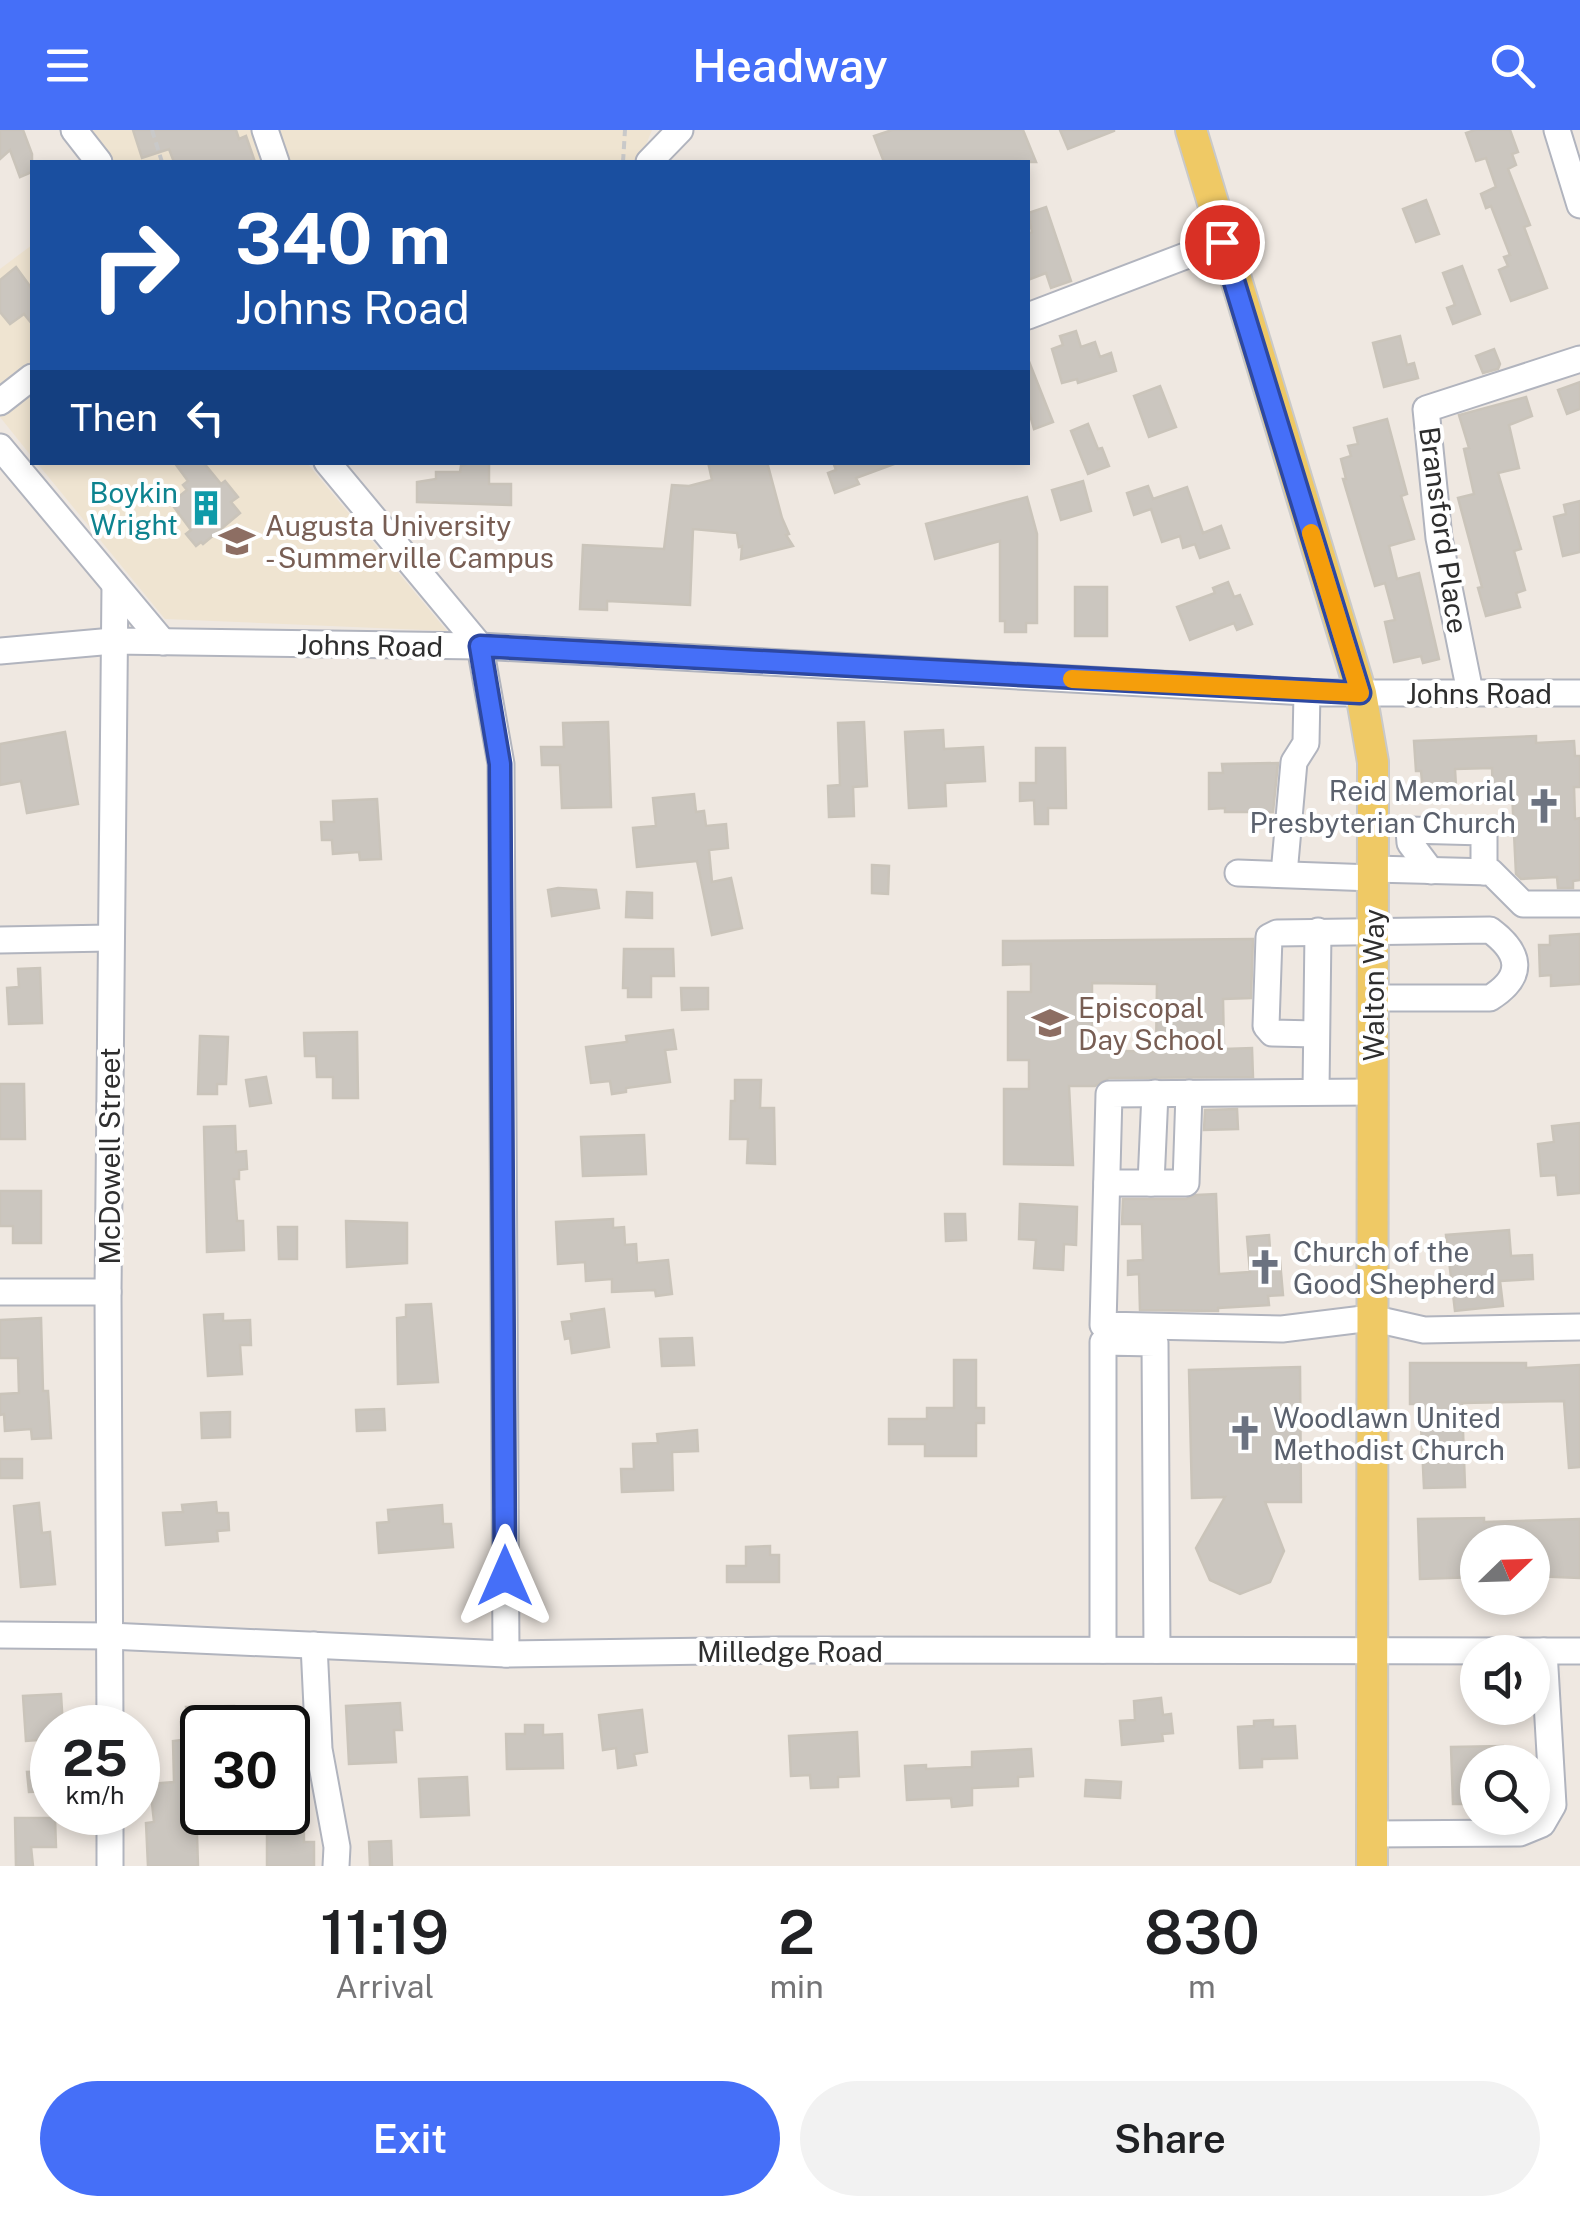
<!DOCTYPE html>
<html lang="en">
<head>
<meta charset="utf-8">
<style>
	:root { --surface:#fff; --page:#f2f2f2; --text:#202124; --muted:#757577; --accent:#456ff8 }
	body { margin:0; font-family:"Public Sans",sans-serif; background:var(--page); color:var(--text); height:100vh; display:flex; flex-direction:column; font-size:38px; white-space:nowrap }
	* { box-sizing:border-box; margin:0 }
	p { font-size:32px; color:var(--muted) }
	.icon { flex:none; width:55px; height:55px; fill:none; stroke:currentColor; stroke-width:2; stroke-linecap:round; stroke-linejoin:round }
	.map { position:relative; height:1736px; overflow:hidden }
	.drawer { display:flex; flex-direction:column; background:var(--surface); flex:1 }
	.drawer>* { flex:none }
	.top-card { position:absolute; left:30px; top:30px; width:1000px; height:305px; border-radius:0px; box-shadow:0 5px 15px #0003; background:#1a4fa0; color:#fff; overflow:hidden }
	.needle { width:65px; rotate:67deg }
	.controls { position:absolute; left:1460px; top:1395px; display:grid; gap:20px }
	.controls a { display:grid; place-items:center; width:90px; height:90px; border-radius:50%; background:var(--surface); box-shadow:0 5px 15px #0003; font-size:50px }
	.speed { position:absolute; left:30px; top:1575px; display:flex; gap:20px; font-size:50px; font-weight:700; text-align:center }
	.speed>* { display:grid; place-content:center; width:130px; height:130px; border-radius:50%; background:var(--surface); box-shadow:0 5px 15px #0003; line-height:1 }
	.speed small { font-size:25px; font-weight:400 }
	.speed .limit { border:5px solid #111; border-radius:15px; background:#fff; color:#111 }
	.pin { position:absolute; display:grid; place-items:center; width:85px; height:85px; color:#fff; margin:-42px; border:5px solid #fff; border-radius:50%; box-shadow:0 2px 10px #0007 }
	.me { position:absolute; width:110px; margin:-55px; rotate:0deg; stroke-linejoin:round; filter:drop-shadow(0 0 8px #0008) }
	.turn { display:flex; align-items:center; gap:35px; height:210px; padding:0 40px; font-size:45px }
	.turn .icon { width:130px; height:130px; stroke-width:2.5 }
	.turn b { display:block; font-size:70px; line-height:85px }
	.then { display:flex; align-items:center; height:95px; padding:0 40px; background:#0003; gap:20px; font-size:38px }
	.eta { display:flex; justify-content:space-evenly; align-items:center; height:170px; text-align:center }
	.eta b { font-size:60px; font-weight:600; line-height:70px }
	.cta { display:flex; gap:20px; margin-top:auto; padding:20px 40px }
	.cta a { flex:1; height:115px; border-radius:60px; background:var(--accent); color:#fff; font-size:40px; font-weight:600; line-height:115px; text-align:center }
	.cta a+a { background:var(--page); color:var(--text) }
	header { display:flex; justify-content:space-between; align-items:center; height:130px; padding:0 40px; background:var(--accent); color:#fff; font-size:45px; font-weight:600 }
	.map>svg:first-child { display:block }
	.education { fill:#efe4d1 }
	.building { fill:#cbc6bf; stroke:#cac4ba; stroke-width:2.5; fill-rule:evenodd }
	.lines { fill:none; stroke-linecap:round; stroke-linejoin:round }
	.minor-casing { stroke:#b1b4be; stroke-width:29 }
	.major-casing { stroke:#c9c9c9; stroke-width:34 }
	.path { stroke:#c9c9c9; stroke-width:4; stroke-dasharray:8 5; stroke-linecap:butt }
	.minor { stroke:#fff; stroke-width:25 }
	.major { stroke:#efc965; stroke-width:30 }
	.route-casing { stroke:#2d48a1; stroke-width:25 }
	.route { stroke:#456ff8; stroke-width:18 }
	.slow { stroke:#f59e0b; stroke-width:18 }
	.labels { text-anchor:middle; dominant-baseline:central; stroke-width:8; stroke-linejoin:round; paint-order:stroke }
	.culture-label { font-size:28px; fill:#0d838f; stroke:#fff; text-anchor:end }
	.education-label { font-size:28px; fill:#785e54; stroke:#fff; text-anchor:start }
	.street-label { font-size:28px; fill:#2e2e2e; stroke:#fff }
	.worship-label { font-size:28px; fill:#5b616d; stroke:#fff; text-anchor:start }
</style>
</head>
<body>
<header><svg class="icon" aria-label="menu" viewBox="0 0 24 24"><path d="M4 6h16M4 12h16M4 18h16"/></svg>Headway<svg class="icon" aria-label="search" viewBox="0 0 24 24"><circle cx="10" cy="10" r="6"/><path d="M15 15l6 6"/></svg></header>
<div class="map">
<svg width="1580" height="1736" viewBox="0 0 1580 1736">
	<rect width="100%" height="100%" fill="#efe8e1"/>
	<g class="education">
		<polygon points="64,0 652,0 639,32 90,32"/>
		<polygon points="32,115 32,327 0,287 0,139"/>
		<polygon points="37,333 307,333 447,501 165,489"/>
	</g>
	<g class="building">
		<polygon points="0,0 23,0 32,24 32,42 20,47 10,20 0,29"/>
		<polygon points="133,0 236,0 239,9 246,6 255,32 174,32 169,19 142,28"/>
		<polygon points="892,0 1023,0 1036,32 884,32 874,6"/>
		<polygon points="1060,0 1114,0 1114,1 1068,19"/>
		<polygon points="1475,0 1510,0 1518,22 1512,24 1516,35 1508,39 1530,95 1524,97 1547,158 1511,171 1499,140 1508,136 1504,127 1510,125 1491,76 1486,78 1481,64 1496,57 1486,28 1476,31 1466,3"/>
		<polygon points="1426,70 1439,104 1416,112 1403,79"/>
		<polygon points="1046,77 1071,151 1051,158 1046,143 1028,150 1028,104 1032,102 1028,83"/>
		<polygon points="1462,136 1480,184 1453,194 1447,178 1455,175 1443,143"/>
		<polygon points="16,137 32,159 32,194 24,184 10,194 0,182 0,150"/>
		<polygon points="1076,201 1081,217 1095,212 1100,227 1111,223 1116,241 1078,253 1077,249 1062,253 1052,219 1063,215 1060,206"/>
		<polygon points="1400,206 1407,235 1414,233 1418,248 1384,257 1373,213"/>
		<polygon points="1494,219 1500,234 1498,239 1483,243 1476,226"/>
		<polygon points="1028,229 1053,292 1034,299 1028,278"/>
		<polygon points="1580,252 1580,279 1567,284 1558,260"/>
		<polygon points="1160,256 1176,297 1149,307 1134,266"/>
		<polygon points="1526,267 1532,286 1509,295 1519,338 1498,343 1521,419 1514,421 1525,460 1516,463 1520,477 1486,486 1478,458 1482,457 1458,368 1474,364 1464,319 1469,318 1459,285"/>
		<polygon points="1387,289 1407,364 1401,366 1414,409 1389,416 1397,449 1419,443 1439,529 1423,533 1421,526 1394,532 1385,492 1395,490 1385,453 1375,456 1343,349 1346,349 1341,329 1351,326 1348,316 1358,314 1354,298"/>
		<polygon points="1088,294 1098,319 1102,318 1109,336 1088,344 1071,301"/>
		<polygon points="174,332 203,332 221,354 225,351 238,367 231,372 240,383 203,414 201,412 196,416 186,404 191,400 171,373 187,360 183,355 188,351"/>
		<polygon points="472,332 489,332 489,354 511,354 511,375 417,372 417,352 436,349 436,342 460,342 461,336"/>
		<polygon points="708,332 767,332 782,388 789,404 786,405 793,416 741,429 742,416 739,417 737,403 693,399 690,475 607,471 607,480 580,479 583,415 664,419 672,355 689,356 712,350"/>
		<polygon points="833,332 893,332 894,334 856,348 859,354 835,363 828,343 836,340"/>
		<polygon points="1083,351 1091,381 1061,390 1052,360"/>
		<polygon points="1148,356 1153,369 1187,357 1203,403 1221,396 1229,418 1200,428 1195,414 1183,418 1180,406 1162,412 1151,379 1134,385 1127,363"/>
		<polygon points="1027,367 1037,404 1037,493 1026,493 1026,502 1005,502 1005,491 1000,491 1000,411 935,429 926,394"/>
		<polygon points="1580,371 1580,422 1563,426 1554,387 1566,384 1564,375"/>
		<polygon points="1228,452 1234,467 1240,465 1252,494 1237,500 1234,493 1190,510 1177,477 1215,463 1213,458"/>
		<rect x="1075" y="457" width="32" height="49"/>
		<polygon points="608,592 611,677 562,678 560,635 542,635 541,617 564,617 563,593"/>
		<polygon points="864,592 867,656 853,657 854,686 829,687 828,656 840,655 838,593"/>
		<polygon points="943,600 944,619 983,617 985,651 945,653 946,676 909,678 905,602"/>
		<polygon points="65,602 78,674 27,683 21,651 0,655 0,614"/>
		<polygon points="1536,606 1536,613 1574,611 1575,626 1580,626 1580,657 1574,657 1575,689 1580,688 1580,750 1573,751 1573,758 1558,758 1557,747 1521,749 1516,744 1512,662 1493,663 1492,638 1455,639 1456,657 1423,660 1421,641 1416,641 1414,611"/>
		<polygon points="1036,618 1065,618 1066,678 1048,678 1048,694 1035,694 1034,670 1020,671 1020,653 1036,653"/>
		<polygon points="1278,633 1273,682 1225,682 1225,678 1209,679 1209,643 1223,643 1222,634"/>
		<polygon points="694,664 696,682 704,681 706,696 726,694 728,718 709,720 712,752 731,748 742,798 712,805 697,731 637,737 633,698 656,696 653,668"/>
		<polygon points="377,669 381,729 360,730 359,722 333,724 332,710 322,710 321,692 334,692 333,671"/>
		<polygon points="872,735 889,736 888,764 872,763"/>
		<polygon points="558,758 596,760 599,778 552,786 548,760"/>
		<polygon points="627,762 652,763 652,788 626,787"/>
		<polygon points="1580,804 1580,854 1551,856 1551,845 1540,846 1539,815 1550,815 1550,806"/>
		<path d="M1253 809 1251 868 1223 869 1224 919 1252 918 1253 947 1109 948 1095 956H1069L1073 1035 1004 1034V959H1029V930H1008V862H1031V834L1003 835V811ZM1092 853 1157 854 1156 922 1092 920Z"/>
		<polygon points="624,819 673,819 674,846 651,846 651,867 628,867 628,858 623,858"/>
		<polygon points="40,838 42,893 9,894 7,858 19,857 18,839"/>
		<polygon points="681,858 708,858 708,879 682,880"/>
		<polygon points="673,900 676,919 665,920 670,952 626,958 626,962 612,964 610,951 591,953 586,917 627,912 626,906"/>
		<polygon points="357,902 358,968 333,968 333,947 317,947 316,926 305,926 304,903"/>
		<polygon points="200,906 228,907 226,954 217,954 217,964 198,964"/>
		<polygon points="266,947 271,973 250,976 246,950"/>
		<polygon points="735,950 761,950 760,978 774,978 775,1034 747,1033 748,1009 730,1009 731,971 735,971"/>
		<polygon points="0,954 24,954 25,1009 0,1009"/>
		<polygon points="1237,979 1238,999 1204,1000 1205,980"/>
		<polygon points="1580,993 1580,1063 1558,1065 1556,1045 1541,1046 1538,1014 1554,1012 1552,996"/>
		<polygon points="235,996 236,1022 246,1021 247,1039 239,1040 239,1049 234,1049 237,1091 243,1091 244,1120 207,1122 204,997"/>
		<polygon points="644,1005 646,1044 583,1046 581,1007"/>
		<polygon points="0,1061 41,1061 41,1113 13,1113 13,1096 0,1096"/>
		<polygon points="1216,1064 1219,1144 1250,1142 1247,1107 1269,1105 1271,1132 1280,1131 1283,1165 1268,1166 1269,1175 1218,1178 1218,1181 1140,1180 1139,1144 1128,1145 1128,1131 1143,1130 1142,1094 1122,1094 1123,1069 1186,1069 1196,1065"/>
		<polygon points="1020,1074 1077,1077 1076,1115 1064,1114 1063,1140 1034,1138 1036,1110 1019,1109"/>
		<polygon points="945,1084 965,1084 966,1110 946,1111"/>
		<polygon points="613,1089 613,1098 624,1097 625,1115 636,1114 637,1133 668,1130 672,1164 656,1166 655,1160 612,1162 612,1149 586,1151 585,1132 558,1134 556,1092"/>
		<polygon points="346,1091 407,1093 407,1133 347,1137"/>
		<polygon points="278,1097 297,1097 297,1129 279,1129"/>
		<polygon points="1509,1100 1511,1126 1532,1125 1533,1149 1500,1151 1503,1176 1455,1181 1446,1105"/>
		<polygon points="431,1174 438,1252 398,1254 397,1188 406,1187 406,1175"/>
		<polygon points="604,1179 609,1217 572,1223 570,1208 565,1209 562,1192 572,1191 571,1184"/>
		<polygon points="223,1184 223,1191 250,1190 251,1215 240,1215 242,1244 208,1246 204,1185"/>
		<polygon points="41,1188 43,1261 48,1261 51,1308 32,1309 31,1299 5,1301 4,1284 0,1285 0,1264 19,1263 18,1228 0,1228 0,1190"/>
		<polygon points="692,1208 694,1235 662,1236 660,1209"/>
		<polygon points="954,1230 976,1230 976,1278 984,1278 984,1293 976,1293 976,1326 925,1326 925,1314 889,1314 889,1289 927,1289 927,1278 954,1278"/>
		<polygon points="1410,1233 1526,1233 1526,1238 1580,1235 1580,1337 1569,1338 1564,1271 1462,1273 1465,1357 1424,1358 1420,1274 1410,1274"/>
		<polygon points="1300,1237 1301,1372 1265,1372 1284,1421 1270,1452 1240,1464 1210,1450 1196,1418 1225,1367 1192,1368 1189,1240"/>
		<polygon points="384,1279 385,1300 357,1301 356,1280"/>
		<polygon points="230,1282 230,1307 202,1308 201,1283"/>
		<polygon points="697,1300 698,1321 672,1322 673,1360 622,1362 621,1339 634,1339 633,1314 658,1313 657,1304"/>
		<rect x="0" y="1329" width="22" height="19"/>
		<polygon points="216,1372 217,1383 228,1383 229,1400 217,1401 218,1411 166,1415 163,1383 183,1382 182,1375"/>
		<polygon points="39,1373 42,1403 50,1402 55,1454 21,1457 14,1376"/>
		<polygon points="442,1375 443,1394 451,1394 453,1417 379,1423 377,1393 389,1392 388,1380"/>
		<polygon points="1484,1388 1484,1392 1580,1389 1580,1448 1532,1446 1532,1412 1478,1412 1478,1447 1420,1449 1418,1389"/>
		<polygon points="770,1416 770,1425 779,1425 779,1452 727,1452 727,1436 746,1436 746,1417"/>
		<polygon points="61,1564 63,1598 52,1598 52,1609 26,1611 23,1566"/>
		<polygon points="1161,1568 1163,1585 1171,1584 1173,1603 1162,1604 1163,1611 1122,1615 1120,1591 1135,1590 1134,1571"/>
		<polygon points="400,1573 402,1600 394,1600 396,1632 349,1634 346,1576"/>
		<polygon points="234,1576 234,1580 292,1577 292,1596 258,1598 258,1593 202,1598 202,1673 196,1673 198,1736 148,1736 146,1693 154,1692 150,1654 174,1652 173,1611 182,1610 181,1592 187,1591 186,1577"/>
		<polygon points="642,1580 647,1622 634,1624 636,1635 618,1638 616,1618 603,1620 599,1585"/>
		<polygon points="1273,1590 1273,1597 1295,1596 1297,1628 1262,1629 1262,1637 1240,1638 1238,1597 1254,1596 1254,1591"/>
		<polygon points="525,1595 543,1595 543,1605 562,1604 563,1638 507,1639 506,1604 525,1604"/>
		<polygon points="857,1602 859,1646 838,1647 838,1657 811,1658 810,1645 791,1646 789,1606"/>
		<polygon points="1503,1616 1504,1632 1478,1632 1478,1674 1453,1674 1451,1617"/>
		<polygon points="1031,1619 1033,1646 1018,1647 1018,1656 972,1658 972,1675 952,1677 951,1668 907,1670 905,1636 926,1635 926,1639 972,1637 972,1622"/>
		<polygon points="52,1641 52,1661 29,1662 27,1642"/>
		<polygon points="467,1647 469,1685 421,1687 419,1649"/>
		<polygon points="1086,1650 1121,1652 1120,1668 1085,1666"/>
		<polygon points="303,1654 304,1712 314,1712 314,1736 267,1736 267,1682 288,1682 288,1655"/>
		<polygon points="15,1688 55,1688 56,1717 31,1717 33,1736 16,1736"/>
		<polygon points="391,1711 392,1736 370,1736 369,1712"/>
	</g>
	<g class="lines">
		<defs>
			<g id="minor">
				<polyline points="74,0 99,32"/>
				<polyline points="265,0 276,32"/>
				<polyline points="1557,0 1580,75"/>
				<polyline points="649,32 680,0"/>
				<polyline points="1028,186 1222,112"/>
				<polyline points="0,272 32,247"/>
				<polyline points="0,317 163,512"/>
				<polyline points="327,332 480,516 501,634 506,1524"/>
				<polyline points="0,521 113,511 480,516 1323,563 1580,563"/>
				<polyline points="1470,562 1439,408 1426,279 1580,229"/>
				<polyline points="1373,739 1491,742 1523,774 1580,774"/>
				<polyline points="1431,741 1410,713 1409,700 1484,702 1484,742"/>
				<polyline points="1238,743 1373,748"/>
				<polyline points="1284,744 1294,632 1306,613 1307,562"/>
				<polyline points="0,810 110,808"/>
				<path d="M1316 904 1272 903 1266 896 1269 807 1277 803 1490 800C1521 823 1525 846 1490 868H1373"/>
				<polyline points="1316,961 1318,801"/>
				<polyline points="1373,962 1109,964 1103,1195 1282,1199 1371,1188 1424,1200 1580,1197"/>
				<polyline points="1107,1053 1186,1053 1189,963"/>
				<polyline points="1151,1053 1155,963"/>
				<polyline points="0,1162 108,1162"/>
				<polyline points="0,1505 109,1506 506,1524 780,1520 1580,1521"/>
				<polyline points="314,1515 319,1619 337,1717 336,1736"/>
				<polyline points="1103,1520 1103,1212 1155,1213 1157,1520"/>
				<polyline points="110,1598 108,1162 115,455"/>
				<polyline points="110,1682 110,1736"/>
				<polyline points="1372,1704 1520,1703 1542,1694 1553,1675 1544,1521"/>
			</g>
			<polyline id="major" points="1191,0 1361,563 1373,632 1372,1736"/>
		</defs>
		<use href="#minor" class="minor-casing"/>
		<use href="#major" class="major-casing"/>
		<g class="path">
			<polyline points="152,0 162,32"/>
			<polyline points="623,32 625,0"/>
		</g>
		<use href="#minor" class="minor"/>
		<use href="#major" class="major"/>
	</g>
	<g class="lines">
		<defs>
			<polyline id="route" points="505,1446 500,634 480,516 1360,563 1222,112"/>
		</defs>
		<use href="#route" class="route-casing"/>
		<use href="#route" class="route"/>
		<polyline class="slow" points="1072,549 1360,563 1311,403"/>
	</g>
	<defs>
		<symbol id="building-bare" viewBox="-9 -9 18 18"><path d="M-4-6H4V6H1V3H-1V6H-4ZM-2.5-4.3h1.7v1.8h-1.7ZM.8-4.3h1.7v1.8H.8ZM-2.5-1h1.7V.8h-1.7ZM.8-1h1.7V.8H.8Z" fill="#0f9aa8" stroke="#fff" stroke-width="2.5" paint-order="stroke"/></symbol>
		<symbol id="university-bare" viewBox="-9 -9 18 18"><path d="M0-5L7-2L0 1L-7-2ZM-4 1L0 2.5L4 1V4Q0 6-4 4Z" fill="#8d6e63" stroke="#fff" stroke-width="2.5" paint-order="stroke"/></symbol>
		<symbol id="church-bare" viewBox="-9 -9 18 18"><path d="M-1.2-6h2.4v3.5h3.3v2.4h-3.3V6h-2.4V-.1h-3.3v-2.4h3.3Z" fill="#6b7280" stroke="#fff" stroke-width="2.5" paint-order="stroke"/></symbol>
		<symbol id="school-bare" viewBox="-9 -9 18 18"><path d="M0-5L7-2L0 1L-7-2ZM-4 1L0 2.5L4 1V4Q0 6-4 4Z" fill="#8d6e63" stroke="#fff" stroke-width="2.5" paint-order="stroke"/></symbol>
	</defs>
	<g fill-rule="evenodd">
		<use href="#building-bare" x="181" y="353" width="50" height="50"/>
		<use href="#university-bare" x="212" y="386" width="50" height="50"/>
		<use href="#church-bare" x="1519" y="651" width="50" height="50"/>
		<use href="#school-bare" x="1025" y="868" width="50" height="50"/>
		<use href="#church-bare" x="1240" y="1112" width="50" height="50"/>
		<use href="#church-bare" x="1220" y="1278" width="50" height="50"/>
	</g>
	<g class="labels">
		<g class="culture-label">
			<text x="178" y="362">Boykin<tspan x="178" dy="32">Wright</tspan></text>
		</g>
		<g class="education-label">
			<text x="265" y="395">Augusta University<tspan x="265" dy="32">- Summerville Campus</tspan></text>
			<text x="1078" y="877">Episcopal<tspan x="1078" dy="32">Day School</tspan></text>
		</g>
		<g class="street-label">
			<text transform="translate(1444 400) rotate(82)">Bransford Place</text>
			<text transform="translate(370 515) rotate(1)">Johns Road</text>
			<text x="1479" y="563">Johns Road</text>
			<text transform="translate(1373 855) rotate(-90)">Walton Way</text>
			<text transform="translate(109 1026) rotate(-90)">McDowell Street</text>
			<text x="790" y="1521">Milledge Road</text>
		</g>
		<g class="worship-label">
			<text x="1516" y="660" text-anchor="end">Reid Memorial<tspan x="1516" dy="32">Presbyterian Church</tspan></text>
			<text x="1293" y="1121">Church of the<tspan x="1293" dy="32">Good Shepherd</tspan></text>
			<text x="1273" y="1287">Woodlawn United<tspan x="1273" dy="32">Methodist Church</tspan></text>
		</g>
	</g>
</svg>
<div class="controls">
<a><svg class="needle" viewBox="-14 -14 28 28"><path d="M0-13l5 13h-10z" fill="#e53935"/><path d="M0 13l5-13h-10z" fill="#757577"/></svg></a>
<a><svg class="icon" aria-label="sound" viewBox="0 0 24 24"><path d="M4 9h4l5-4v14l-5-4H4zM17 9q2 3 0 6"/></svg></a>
<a><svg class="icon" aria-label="search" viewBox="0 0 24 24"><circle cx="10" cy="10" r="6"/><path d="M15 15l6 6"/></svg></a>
</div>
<div class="speed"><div>25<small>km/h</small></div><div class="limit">30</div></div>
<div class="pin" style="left:1222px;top:112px;background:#d93025"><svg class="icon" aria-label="arrive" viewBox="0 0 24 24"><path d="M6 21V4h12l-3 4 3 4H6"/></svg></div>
<svg class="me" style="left:505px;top:1446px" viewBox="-20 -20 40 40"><path d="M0-17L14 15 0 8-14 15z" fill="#456ff8" stroke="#fff" stroke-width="4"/></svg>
<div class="top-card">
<div class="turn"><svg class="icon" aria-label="right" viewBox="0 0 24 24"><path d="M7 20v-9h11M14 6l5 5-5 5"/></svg><div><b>340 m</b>Johns Road</div></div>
<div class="then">Then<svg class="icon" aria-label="left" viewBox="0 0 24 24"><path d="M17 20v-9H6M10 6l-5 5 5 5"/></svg></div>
</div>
</div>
<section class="drawer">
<div class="eta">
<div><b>11:19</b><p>Arrival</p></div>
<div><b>2</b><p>min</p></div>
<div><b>830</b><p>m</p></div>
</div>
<div class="cta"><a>Exit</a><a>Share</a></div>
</section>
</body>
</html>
